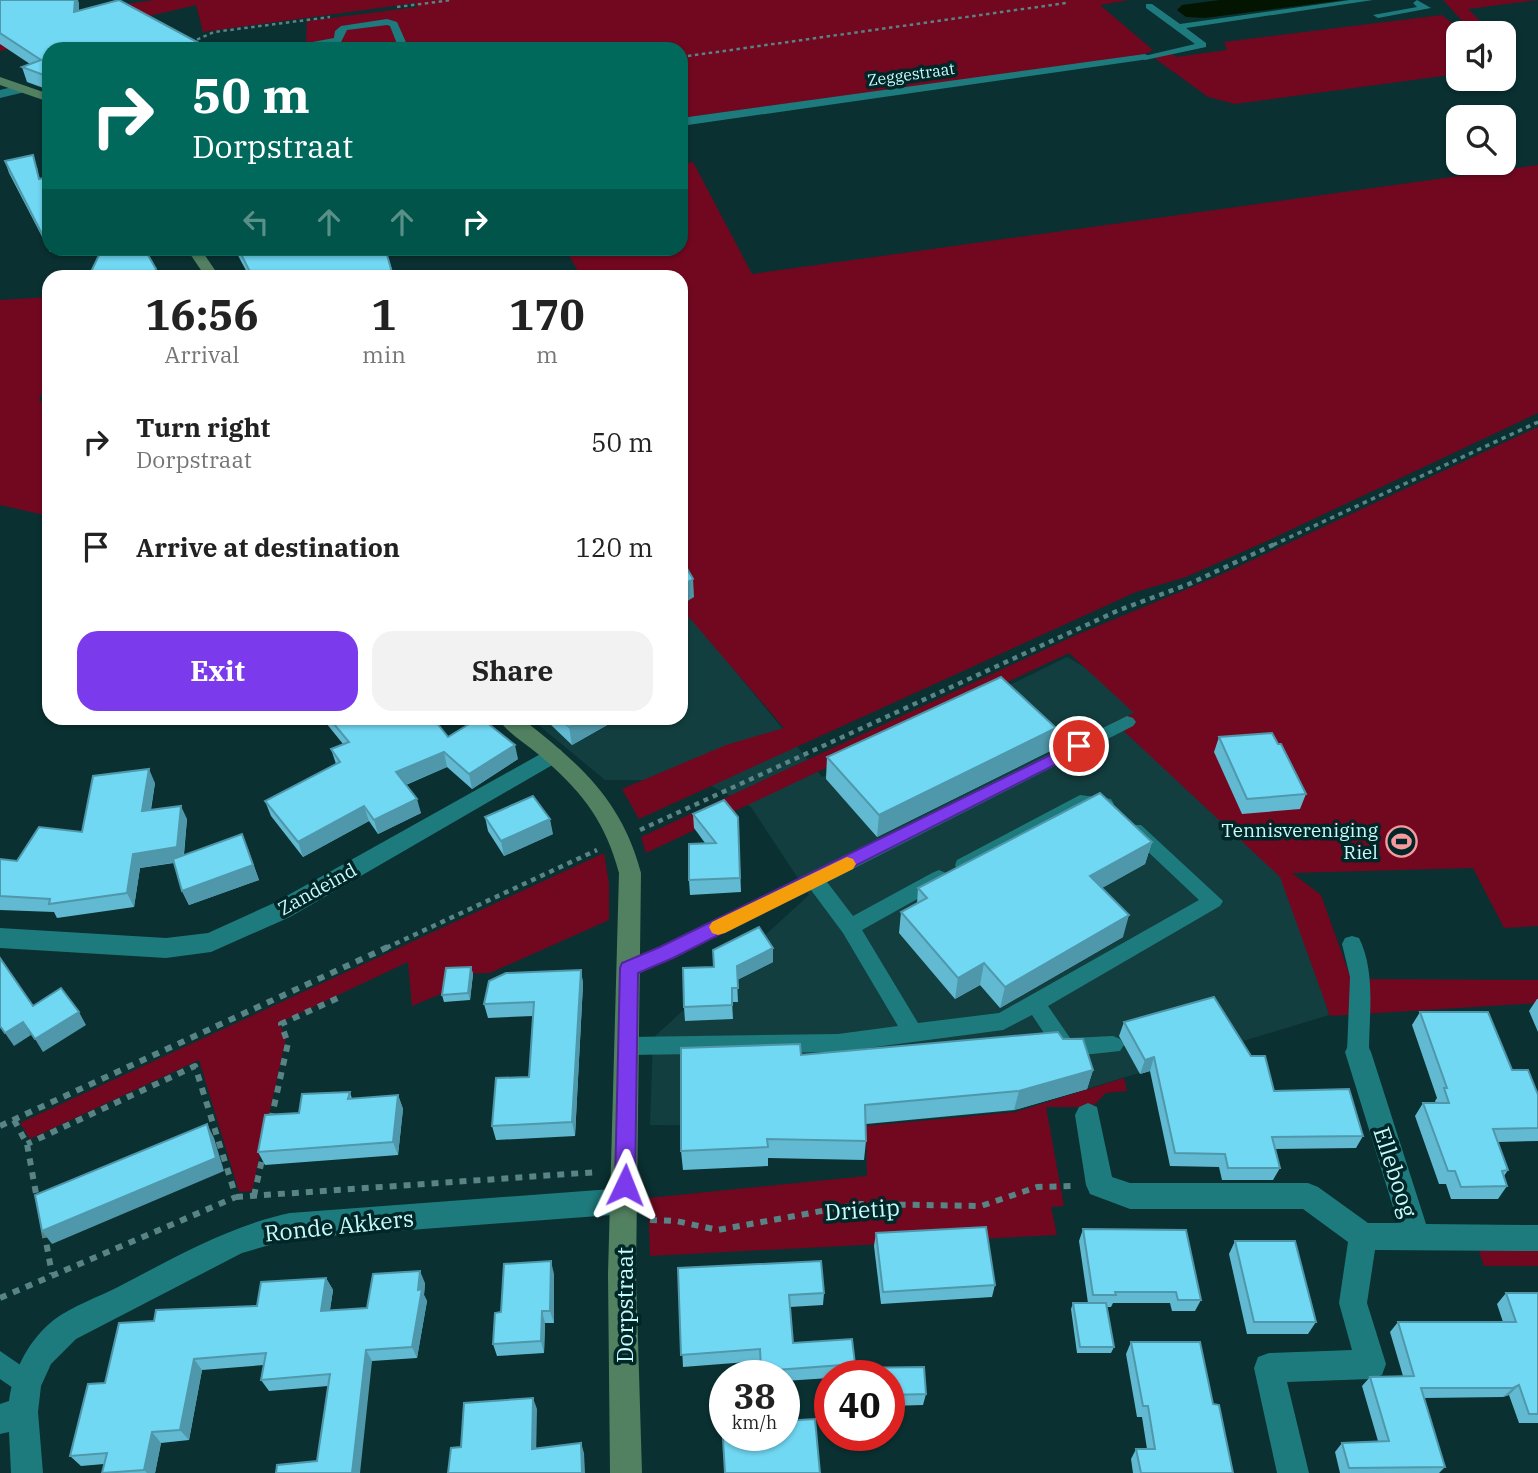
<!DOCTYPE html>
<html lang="en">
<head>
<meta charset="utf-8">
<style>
	:root { --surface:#fff; --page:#f2f2f2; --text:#222; --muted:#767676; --accent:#7c3aed }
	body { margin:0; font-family:"IBM Plex Serif",serif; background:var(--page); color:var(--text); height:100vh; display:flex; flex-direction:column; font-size:26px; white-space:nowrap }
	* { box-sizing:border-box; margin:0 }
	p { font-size:23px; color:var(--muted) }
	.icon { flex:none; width:38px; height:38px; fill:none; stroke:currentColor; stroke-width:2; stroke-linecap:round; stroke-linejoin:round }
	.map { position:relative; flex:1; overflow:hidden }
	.panel { position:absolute; left:42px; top:270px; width:646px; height:455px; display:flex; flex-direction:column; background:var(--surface); border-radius:21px; box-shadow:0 2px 5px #0004 }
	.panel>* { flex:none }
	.guide { position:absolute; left:42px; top:42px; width:646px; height:214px; border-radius:21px; box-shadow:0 2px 5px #0004; background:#00695c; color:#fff; overflow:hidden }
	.tools { position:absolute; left:1446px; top:21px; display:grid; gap:14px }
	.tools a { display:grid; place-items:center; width:70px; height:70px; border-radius:14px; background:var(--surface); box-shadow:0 2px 5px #0004; font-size:35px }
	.speed { position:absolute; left:709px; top:1360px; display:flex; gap:14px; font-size:35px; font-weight:700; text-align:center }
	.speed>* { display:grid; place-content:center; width:91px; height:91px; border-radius:50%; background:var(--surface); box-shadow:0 2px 5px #0004; line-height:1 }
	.speed small { font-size:18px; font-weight:400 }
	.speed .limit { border:10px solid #d22; background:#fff; color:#111 }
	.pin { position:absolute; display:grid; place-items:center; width:60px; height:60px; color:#fff; margin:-30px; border:4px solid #fff; border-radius:50%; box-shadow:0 2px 7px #0007 }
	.me { position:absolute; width:77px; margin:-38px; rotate:2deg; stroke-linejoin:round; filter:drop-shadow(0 0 5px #0008) }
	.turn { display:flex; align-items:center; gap:24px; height:147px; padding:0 35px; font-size:32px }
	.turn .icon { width:91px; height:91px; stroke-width:2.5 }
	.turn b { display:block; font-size:49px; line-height:60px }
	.lanes { display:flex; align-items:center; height:66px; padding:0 35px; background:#0003; justify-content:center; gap:35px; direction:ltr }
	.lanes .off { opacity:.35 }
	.eta { display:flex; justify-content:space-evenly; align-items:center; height:119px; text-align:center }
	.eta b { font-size:42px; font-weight:800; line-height:49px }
	.action { display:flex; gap:14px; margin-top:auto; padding:14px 35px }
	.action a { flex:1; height:80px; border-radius:21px; background:var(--accent); color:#fff; font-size:28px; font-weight:800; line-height:80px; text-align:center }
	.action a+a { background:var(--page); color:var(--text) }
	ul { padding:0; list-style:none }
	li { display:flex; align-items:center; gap:21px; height:105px; padding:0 35px }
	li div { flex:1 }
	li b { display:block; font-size:26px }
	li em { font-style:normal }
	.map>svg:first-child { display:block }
	.built { fill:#133e3f }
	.green { fill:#710820 }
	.water { fill:#031500 }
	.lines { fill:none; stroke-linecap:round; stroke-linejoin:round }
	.path-far3 { stroke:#588485; stroke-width:2.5; stroke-dasharray:3.5 3.5; stroke-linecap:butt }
	.path-far2 { stroke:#588485; stroke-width:3.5; stroke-dasharray:4.5 4.5; stroke-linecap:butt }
	.path-far1 { stroke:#588485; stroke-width:4.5; stroke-dasharray:5 5; stroke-linecap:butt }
	.path { stroke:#588485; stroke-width:6; stroke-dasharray:7 7; stroke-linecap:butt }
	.lane { fill:#1e7b7d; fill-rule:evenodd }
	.street { fill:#1e7b7d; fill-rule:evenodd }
	.secondary { fill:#528161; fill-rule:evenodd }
	.wall { fill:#61bad1 }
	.shaded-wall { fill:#4f97aa }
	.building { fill:#71d8f3; stroke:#4f97aa; stroke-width:2 }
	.route { fill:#7c3aed; stroke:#51269a; stroke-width:2 }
	.slow { fill:#f59e0b }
	.labels { text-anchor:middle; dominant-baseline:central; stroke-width:7; stroke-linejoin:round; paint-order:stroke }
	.far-street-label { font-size:16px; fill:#c7fafb; stroke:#002627 }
	.poi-label { font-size:19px; fill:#c7fafb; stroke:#002627; text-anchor:end }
	.street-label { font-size:19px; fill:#c7fafb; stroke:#002627 }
	.near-street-label { font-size:23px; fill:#c7fafb; stroke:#002627 }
</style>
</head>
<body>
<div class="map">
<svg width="1538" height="1473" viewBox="0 0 1538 1473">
	<rect width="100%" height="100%" fill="#0a3031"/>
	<polygon class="built" points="681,605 822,777 1067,657 1128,692 1293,881 1329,1015 1014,1111 848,1126 650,1125 653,1038 809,895 751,807 700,780 605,780 530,718 681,718"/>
	<g class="green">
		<polygon points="155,0 1129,0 1100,5 1153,50 1143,55 681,118 681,49 296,49 310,47 306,42 307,21 417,7 416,3 203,32 196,5 0,51 0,21"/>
		<polygon points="1443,0 1538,0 1468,9 1492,33 1458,33 1458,74 1235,104 1208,97 1153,57 1171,53 1176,57 1227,50 1224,42 1442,15 1454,25 1465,24"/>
		<polygon points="693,162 752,274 1538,165 1538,413 1267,541 1186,577 1136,592 639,819 622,789 726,745 784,728 681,608 681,276 581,276 565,249 681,248 681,164"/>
		<polygon points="49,297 49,377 39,400 49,408 49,516 0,505 0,300"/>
		<polygon points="1538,427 1538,926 1504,928 1473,868 1292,873 1321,895 1351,979 1538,980 1538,1003 1330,1016 1280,877 1114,722 1134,713 1069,653 646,853 641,837 1074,636 1216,577"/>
		<polygon points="604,853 609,884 609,920 490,973 446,974 443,993 412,1006 408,962 279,1023 286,1038 252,1191 239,1192 199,1060 30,1139 20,1123"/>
		<polygon points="1124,1078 1127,1091 1106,1093 1092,1107 1046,1107 1064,1206 1051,1207 1057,1235 650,1256 648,1198 867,1176 866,1126 1015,1112"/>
		<polygon points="1479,1251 1538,1251 1538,1266 1484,1266"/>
	</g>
	<polygon class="water" points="1220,0 1344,0 1205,18 1186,17 1177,10 1182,5"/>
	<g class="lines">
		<g class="path-far3">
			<polyline points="397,7 452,0"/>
			<polyline points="197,43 194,41 214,32 330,17"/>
			<polyline points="681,57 1066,3"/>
		</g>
		<polyline class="path-far2" points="1273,545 1538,422"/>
		<g class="path-far1">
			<polyline points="640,830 1117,611 1189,584 1277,543"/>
			<polyline points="386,948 597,850"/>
		</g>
		<g class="path">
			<polyline points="14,1120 27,1144 37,1199"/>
			<polyline points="271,1120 288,1043 281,1024 340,997"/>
			<polyline points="0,1126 390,946"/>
			<polyline points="254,1196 263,1155"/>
			<polyline points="236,1197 598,1172"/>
			<polyline points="650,1220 676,1221 718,1230 860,1204 981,1206 1037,1187 1075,1186"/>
			<polyline points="44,1231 52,1274"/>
			<polyline points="0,1298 236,1197 195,1066 27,1144"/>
		</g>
		<g class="lane">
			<polygon points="1350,0 1373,0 1186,28 1206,43 1206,47 1145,60 1140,57 1195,44 1146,8 1146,4 1152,4 1180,24"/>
			<polygon points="1417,0 1431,8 1378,18 1373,15 1417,7 1413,3"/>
			<polygon points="387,19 397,22 409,49 399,49 390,26 387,25 347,30 341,42 338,43 298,49 275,49 334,38 335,31 341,26"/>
			<polygon points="1127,716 1133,718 1136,722 1133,726 827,882 853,916 932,873 939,870 946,873 949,878 946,883 862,930 918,1023 999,1013 1199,900 1125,830 1127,825 1141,825 1223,901 1220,906 1048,1006 1070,1038 1113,1036 1120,1039 1124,1045 1120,1051 1065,1057 1058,1054 1032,1015 1003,1030 838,1052 628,1055 621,1052 617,1046 621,1040 628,1037 838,1034 898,1026 843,933 811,890 636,975 629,977 622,975 619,969 622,963 660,947"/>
			<polygon points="1080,795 1111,799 1114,804 1111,809 1082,809 971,870 964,872 957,870 955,865 957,860"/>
			<path d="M1352 936 1359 938C1376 972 1369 1015 1369 1052L1365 1059 1358 1061 1351 1059 1347 1052 1350 977 1342 944 1345 938Z"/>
			<polygon points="0,1351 35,1375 39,1384 35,1393 26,1397 0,1379"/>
		</g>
		<g class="street">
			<polygon points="1145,54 1151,57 1149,59 681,126 681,118"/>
			<polygon points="21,85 25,86 25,92 0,98 0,90"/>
			<polygon points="553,747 561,750 564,755 561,760 290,917 211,952 166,958 0,948 0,928 166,938 208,933 274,903"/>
			<polygon points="1358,1041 1367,1044 1371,1052 1426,1224 1538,1225 1538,1251 1375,1250 1367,1303 1386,1364 1382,1375 1371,1379 1287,1382 1309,1473 1277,1473 1254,1368 1258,1357 1269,1353 1352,1350 1339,1303 1348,1242 1303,1209 1130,1209 1090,1194 1086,1185 1075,1115 1079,1107 1088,1103 1097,1107 1112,1177 1130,1183 1308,1183 1318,1187 1368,1223 1398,1223 1345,1052 1349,1044"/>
			<path d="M625 1188 635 1192 639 1201 635 1210 625 1214 290 1239 242 1253 76 1339 51 1364 41 1386 38 1412 43 1473H11L9 1432 0 1434V1404L9 1401C13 1370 30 1338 55 1319 73 1306 98 1297 118 1287 174 1258 228 1226 290 1213Z"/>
		</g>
		<g class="secondary">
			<polygon points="0,77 49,94 49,102 0,85"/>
			<polygon points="186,248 200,248 219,276 205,276"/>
			<path d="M498 718H521C579 763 622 800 641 873L636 1274 642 1473H610L608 1274 619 873C605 820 580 789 538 754 525 743 506 732 498 718Z"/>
		</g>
	</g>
	<g class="wall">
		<polygon points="0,0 79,3 49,49 49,90 27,82 22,67 30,64 0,44"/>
		<polygon points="5,161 37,167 49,248 59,249 50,252 9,173"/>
		<polygon points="234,248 385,248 394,276 249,276"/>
		<polygon points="124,718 159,718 157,721"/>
		<polygon points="322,718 433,718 448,737 518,759 472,789 447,767 406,785 421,813 378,834 369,821 303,857 271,816 265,801 336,764 331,749 343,744"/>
		<polygon points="549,718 637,718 620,725 616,720 572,745 550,724"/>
		<polygon points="1056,728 1052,750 877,837 826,779 827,757"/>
		<polygon points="1219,737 1278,744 1306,794 1300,809 1242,814 1214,752"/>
		<polygon points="155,783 151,810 187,819 184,855 248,849 259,880 189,905 182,891 174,863 140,868 134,907 57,918 54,912 0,910 0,859 17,861 82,832"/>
		<polygon points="693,814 738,817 741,892 690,895 689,880 705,843 694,828"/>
		<polygon points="485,817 553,834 504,856 488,831"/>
		<polygon points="1152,842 1145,864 1102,888 1123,937 1000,1008 980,985 955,999 899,933 901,912 917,904 918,888"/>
		<polygon points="773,948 773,962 737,980 738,1002 732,1002 733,1019 685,1021 684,1007 714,967"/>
		<polygon points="471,967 473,974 470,1000 444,1002 442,995"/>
		<polygon points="581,970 583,984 575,1136 496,1140 492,1126 529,1077 533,1016 488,1018 484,1004"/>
		<polygon points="1537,999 1538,999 1538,1032 1529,1011"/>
		<polygon points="1420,1012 1512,1070 1538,1095 1538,1141 1498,1142 1508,1170 1504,1176 1507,1186 1498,1199 1451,1199 1446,1184 1439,1184 1415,1116 1423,1103 1436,1103 1435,1101 1437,1098 1412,1025"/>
		<polygon points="1124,1022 1251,1056 1274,1091 1363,1136 1356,1148 1275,1149 1280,1168 1273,1180 1222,1180 1219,1167 1170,1166 1150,1071 1140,1074 1119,1036"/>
		<polygon points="1063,1039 1093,1070 1087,1089 1014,1110 866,1124 866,1141 864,1160 768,1158 768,1166 683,1170 681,1151 801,1055"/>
		<polygon points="350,1092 352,1099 398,1095 403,1109 398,1155 265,1165 258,1152 299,1113"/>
		<polygon points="1083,1229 1201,1300 1195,1311 1172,1311 1170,1303 1113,1303 1111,1307 1107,1307 1114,1347 1111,1353 1077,1353 1071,1309 1073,1303 1088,1303 1079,1241"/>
		<polygon points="876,1233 995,1285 992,1297 881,1304 874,1246"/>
		<polygon points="1235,1241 1316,1322 1308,1334 1247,1334 1229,1254"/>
		<polygon points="821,1261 824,1293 823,1305 790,1307 793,1343 852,1339 854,1368 924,1367 926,1394 923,1405 889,1406 889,1376 830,1376 830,1378 784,1381 784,1376 761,1376 760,1361 683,1367 678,1268"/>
		<polygon points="554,1274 554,1323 545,1323 544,1353 497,1356 493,1344 501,1312"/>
		<polygon points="326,1278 333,1290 330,1310 367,1308 425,1283 424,1295 427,1301 417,1358 372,1361 317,1461 328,1386 269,1391 261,1380 264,1365 202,1370 189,1440 161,1443 155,1473 102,1473 104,1464 81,1466 70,1456 105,1383 154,1321 257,1306"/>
		<polygon points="1506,1293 1538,1293 1538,1423 1519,1423 1509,1395 1503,1397 1424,1398 1445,1467 1439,1473 1340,1473 1335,1452 1342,1443 1378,1441 1362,1386 1370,1377 1403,1376 1390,1332 1398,1322 1503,1322 1497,1304"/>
		<polygon points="1131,1342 1213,1404 1233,1473 1133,1473 1131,1459 1136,1449 1147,1449 1142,1417 1137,1417 1126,1354"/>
	</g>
	<g class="shaded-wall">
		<polygon points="75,0 78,0 79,3 79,27 74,12"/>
		<polygon points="49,200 49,216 45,201"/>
		<polygon points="49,239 49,248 59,249 50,252 45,240"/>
		<polygon points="156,269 158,276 152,276"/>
		<polygon points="272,273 273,276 254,276"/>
		<polygon points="693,579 694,597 681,605 681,586"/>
		<polygon points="585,718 615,718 616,720 572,745 569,727"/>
		<polygon points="619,718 637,718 620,725"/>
		<polygon points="1056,728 1052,750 877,837 879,815"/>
		<polygon points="515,745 518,759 472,789 469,774"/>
		<polygon points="444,752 447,767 400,787 396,772"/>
		<polygon points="149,769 155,783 148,825 142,811"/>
		<polygon points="417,799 421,813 378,834 374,820"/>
		<polygon points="181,806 187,819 183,861 140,868 134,907 127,893 133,854"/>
		<polygon points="364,806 369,821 303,857 298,842"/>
		<polygon points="550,819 553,834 504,856 501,841"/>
		<polygon points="242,834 259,880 189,905 182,891"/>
		<polygon points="1152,842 1145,864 1084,898 1090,876"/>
		<polygon points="1129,915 1123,937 1000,1008 1005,987"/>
		<polygon points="773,948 773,962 737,980 737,966"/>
		<polygon points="984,963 980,985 955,999 958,978"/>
		<polygon points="471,967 473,974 470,1000 468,993"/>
		<polygon points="581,970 583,984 575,1136 572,1122"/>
		<polygon points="79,1012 86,1025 43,1052 35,1039"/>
		<polygon points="23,1022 31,1035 14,1046 5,1033"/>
		<polygon points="1154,1057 1150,1071 1140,1074 1145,1060"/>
		<polygon points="1093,1070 1087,1089 1014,1110 1019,1091"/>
		<polygon points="398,1095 403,1109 398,1155 393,1142"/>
		<polygon points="207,1124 214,1138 224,1171 52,1244 42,1231"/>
		<polygon points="551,1261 554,1274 554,1323 550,1311"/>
		<polygon points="420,1271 425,1283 424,1295 427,1301 417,1358 412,1347"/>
		<polygon points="326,1278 333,1290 328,1322 321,1311"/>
		<polygon points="542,1311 545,1323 544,1353 541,1341"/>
		<polygon points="366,1350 372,1361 360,1473 352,1473"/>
		<polygon points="194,1359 202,1370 189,1440 180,1430"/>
		<polygon points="1519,1385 1509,1395 1503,1397 1513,1388"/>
		<polygon points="533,1398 537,1409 536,1459 532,1449"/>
		<polygon points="152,1432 161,1443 155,1473 147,1473 144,1470"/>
		<polygon points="581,1443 584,1453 585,1473 582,1473"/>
	</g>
	<g class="building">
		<polygon points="0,0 75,0 74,12 119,0 210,49 49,49 49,77 22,67 41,60 0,33"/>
		<polygon points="33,155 39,179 49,177 49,200 45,201 49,216 49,239 45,240 5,161"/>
		<polygon points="95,248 144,248 156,269 152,276 89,276 101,251 97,251"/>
		<polygon points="238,248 385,248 393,276 273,276 272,273 252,276"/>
		<polygon points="685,565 693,579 681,586 681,567"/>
		<polygon points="1001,677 1056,728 879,815 827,757"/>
		<polygon points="329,718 433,718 448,737 479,718 481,718 515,745 469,774 444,752 396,772 417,799 374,820 364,806 298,842 265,801 340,762 331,749 349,742"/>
		<polygon points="560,718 585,718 569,727"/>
		<polygon points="1272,733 1278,744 1281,744 1306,794 1247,799 1219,737"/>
		<polygon points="149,769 142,811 181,806 177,847 133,854 127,893 49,904 50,899 0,896 0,859 17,861 39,827 82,832 93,776"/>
		<polygon points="1100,793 1152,842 1090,876 1129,915 1005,987 984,963 958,978 901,912 927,898 918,888"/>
		<polygon points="533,796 550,819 501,841 485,817"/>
		<polygon points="724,800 738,817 740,878 689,880 689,844 716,843 693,814"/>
		<polygon points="242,834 253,865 182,891 173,859"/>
		<polygon points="759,927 773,948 737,966 738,988 732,988 732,1005 684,1007 683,968 714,967 713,950"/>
		<polygon points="0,958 33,1006 61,988 79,1012 35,1039 23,1022 5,1033 0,1026"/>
		<polygon points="471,967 468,993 442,995 446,968"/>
		<polygon points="581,970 572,1122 492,1126 496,1078 529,1077 534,1002 484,1004 489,981 506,973"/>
		<polygon points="1214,997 1251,1056 1265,1056 1274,1091 1349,1089 1363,1136 1272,1137 1280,1168 1228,1168 1225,1154 1175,1153 1154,1057 1145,1060 1124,1022"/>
		<polygon points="1420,1012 1488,1012 1512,1070 1528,1070 1538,1095 1538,1128 1493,1129 1508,1170 1502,1171 1507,1186 1461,1187 1455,1171 1448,1171 1423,1103 1449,1103 1444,1088 1447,1088"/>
		<polygon points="1058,1032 1063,1039 1083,1039 1093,1070 1019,1091 865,1105 866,1141 767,1139 768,1147 681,1151 681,1048 800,1044 801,1055"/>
		<polygon points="350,1092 348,1099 398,1095 393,1142 258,1152 265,1115 299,1113 302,1094"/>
		<polygon points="207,1124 216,1158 42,1231 35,1195"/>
		<polygon points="986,1227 995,1285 883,1292 876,1233"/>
		<polygon points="1083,1229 1186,1230 1201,1300 1178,1300 1176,1292 1115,1292 1116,1295 1093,1295"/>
		<polygon points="1235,1241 1295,1241 1316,1322 1254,1322"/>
		<polygon points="551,1261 550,1311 542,1311 541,1341 493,1344 495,1313 501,1312 504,1264"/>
		<polygon points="821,1261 824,1293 789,1295 793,1343 852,1339 855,1364 761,1371 760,1349 681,1355 678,1268"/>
		<polygon points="420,1271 418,1290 422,1289 412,1347 366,1350 352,1473 276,1473 277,1465 317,1461 330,1374 261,1380 266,1353 194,1359 180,1430 152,1432 144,1470 102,1473 107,1453 70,1456 88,1384 105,1383 119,1323 154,1321 156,1310 257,1306 261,1282 326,1278 321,1311 367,1308 373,1274"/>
		<polygon points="1506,1293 1538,1293 1538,1414 1529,1414 1519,1385 1513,1388 1421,1388 1445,1467 1349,1468 1342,1443 1389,1441 1370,1377 1414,1376 1398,1322 1516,1322"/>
		<polygon points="1073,1303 1106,1303 1114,1347 1080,1347"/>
		<polygon points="1131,1342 1200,1342 1213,1404 1219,1405 1233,1473 1141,1473 1136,1449 1155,1449 1148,1406 1143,1406"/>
		<polygon points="924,1367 926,1394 889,1395 889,1376 852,1376 852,1368"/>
		<polygon points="533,1398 532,1449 581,1443 582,1473 448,1473 451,1448 461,1447 464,1403"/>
		<polygon points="721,1405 724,1405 724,1435 784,1435 784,1421 815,1419 820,1473 725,1473"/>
	</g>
	<polygon class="route" points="1079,741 1084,742 1087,746 1084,750 673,958 638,973 635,1185 632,1192 625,1195 618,1192 615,1185 620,968 622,963 660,947"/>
	<polygon class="slow" points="847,857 853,859 856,864 853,869 725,933 718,935 712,933 709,927 712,922"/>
	<defs>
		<symbol id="stadium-ring" viewBox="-11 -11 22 22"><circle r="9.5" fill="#002627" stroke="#f59b9e" stroke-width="1.5"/><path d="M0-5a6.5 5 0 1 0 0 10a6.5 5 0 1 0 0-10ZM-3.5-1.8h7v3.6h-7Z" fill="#f59b9e"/></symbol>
	</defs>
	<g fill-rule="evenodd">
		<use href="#stadium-ring" x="1384" y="824" width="35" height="35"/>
	</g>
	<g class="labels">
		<g class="far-street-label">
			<text transform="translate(911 74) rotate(-8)">Zeggestraat</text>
		</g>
		<g class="poi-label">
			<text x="1378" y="830">Tennisvereniging<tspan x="1378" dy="22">Riel</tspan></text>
		</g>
		<g class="street-label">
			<text transform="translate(317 889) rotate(-29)">Zandeind</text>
		</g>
		<g class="near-street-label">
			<text transform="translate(1396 1172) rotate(72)">Elleboog</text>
			<text transform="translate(862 1209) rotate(-4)">Drietip</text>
			<text transform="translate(339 1225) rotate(-6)">Ronde Akkers</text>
			<text transform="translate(624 1305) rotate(-90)">Dorpstraat</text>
		</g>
	</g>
</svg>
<div class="tools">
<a><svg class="icon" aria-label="sound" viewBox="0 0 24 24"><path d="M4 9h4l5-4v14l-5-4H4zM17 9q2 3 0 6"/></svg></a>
<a><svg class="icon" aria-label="search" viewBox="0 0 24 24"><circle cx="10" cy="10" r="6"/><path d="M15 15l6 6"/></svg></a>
</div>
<div class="speed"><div>38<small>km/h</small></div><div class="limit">40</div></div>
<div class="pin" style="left:1079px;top:746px;background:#d93025"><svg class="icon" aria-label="arrive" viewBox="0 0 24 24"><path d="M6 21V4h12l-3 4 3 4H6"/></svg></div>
<svg class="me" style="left:625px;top:1185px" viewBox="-20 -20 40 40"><path d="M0-17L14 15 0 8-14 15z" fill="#7c3aed" stroke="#fff" stroke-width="4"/></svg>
<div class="guide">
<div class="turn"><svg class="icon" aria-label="right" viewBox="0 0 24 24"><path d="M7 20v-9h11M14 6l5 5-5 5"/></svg><div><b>50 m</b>Dorpstraat</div></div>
<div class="lanes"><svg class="icon off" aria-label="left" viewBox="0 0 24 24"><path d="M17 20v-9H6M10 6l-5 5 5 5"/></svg><svg class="icon off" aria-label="ahead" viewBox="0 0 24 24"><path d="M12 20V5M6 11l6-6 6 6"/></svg><svg class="icon off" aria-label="ahead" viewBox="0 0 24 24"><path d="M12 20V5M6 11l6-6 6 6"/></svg><svg class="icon" aria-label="right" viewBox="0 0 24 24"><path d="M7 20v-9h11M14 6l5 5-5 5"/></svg></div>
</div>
<section class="panel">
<div class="eta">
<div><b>16:56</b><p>Arrival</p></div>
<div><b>1</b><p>min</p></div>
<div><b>170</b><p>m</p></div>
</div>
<ul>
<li><svg class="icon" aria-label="right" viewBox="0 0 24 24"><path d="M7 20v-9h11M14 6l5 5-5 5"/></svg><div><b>Turn right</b><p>Dorpstraat</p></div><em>50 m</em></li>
<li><svg class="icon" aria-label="arrive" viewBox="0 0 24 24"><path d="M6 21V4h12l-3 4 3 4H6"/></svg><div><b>Arrive at destination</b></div><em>120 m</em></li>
</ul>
<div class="action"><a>Exit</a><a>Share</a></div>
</section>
</div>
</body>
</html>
